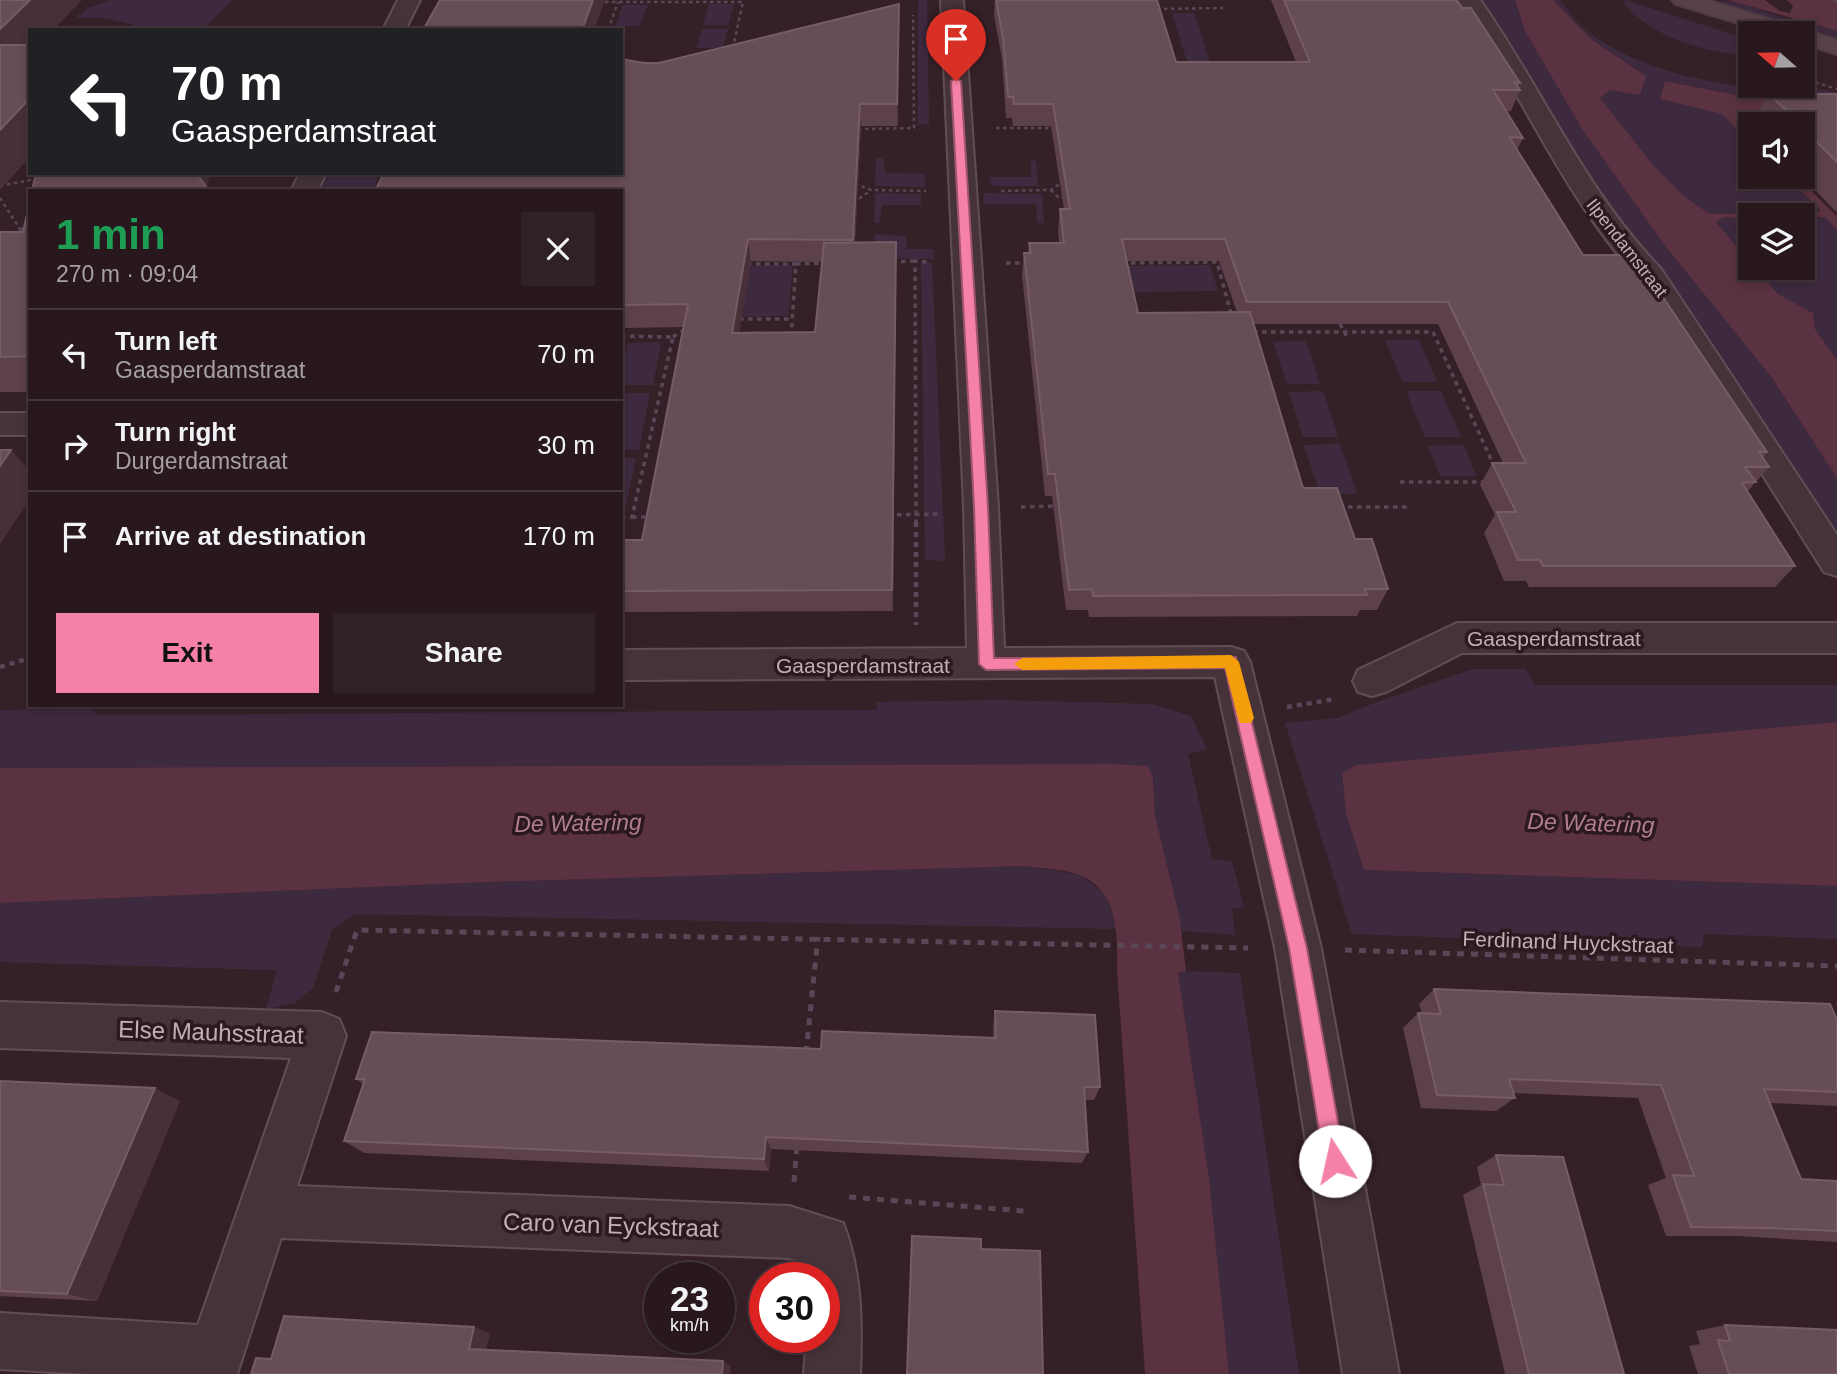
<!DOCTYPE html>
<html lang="en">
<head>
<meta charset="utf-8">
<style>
	:root { --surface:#28181e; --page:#302127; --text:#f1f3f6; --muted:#a5a0a4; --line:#44373c; --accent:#f581a8 }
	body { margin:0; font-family:Arial,sans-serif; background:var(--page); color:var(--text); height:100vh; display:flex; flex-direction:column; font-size:26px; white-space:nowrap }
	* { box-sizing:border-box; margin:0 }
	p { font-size:23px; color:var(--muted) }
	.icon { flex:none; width:38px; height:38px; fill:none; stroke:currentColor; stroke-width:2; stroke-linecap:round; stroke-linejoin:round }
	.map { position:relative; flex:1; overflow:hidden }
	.side { position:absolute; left:28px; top:189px; width:595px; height:518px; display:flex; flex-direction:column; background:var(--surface); border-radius:0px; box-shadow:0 4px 10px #0003,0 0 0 2px var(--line) }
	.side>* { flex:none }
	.guide { position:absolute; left:28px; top:28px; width:595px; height:147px; border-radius:0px; box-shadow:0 4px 10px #0003,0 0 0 2px var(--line); background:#202124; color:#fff; overflow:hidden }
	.needle { width:46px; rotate:290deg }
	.buttons { position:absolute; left:1738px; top:21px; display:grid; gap:14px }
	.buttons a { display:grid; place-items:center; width:77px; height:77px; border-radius:0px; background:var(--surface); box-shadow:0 4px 10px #0003,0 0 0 2px var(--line); font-size:35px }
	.speed { position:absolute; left:644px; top:1262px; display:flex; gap:14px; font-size:35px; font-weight:700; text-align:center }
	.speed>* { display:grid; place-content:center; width:91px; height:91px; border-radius:50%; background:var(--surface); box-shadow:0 4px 10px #0003,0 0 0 2px var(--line); line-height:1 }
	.speed small { font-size:18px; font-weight:400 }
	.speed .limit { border:10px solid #d22; background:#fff; color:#111 }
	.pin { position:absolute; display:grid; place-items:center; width:60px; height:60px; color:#fff; margin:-72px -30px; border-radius:50% 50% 50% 0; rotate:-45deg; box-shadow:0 0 7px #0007 }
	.pin .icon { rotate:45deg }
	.me { position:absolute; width:77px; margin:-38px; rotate:350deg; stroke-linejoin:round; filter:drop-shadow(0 0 5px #0008) }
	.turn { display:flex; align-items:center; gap:24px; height:147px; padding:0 28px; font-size:32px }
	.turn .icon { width:91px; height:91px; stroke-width:2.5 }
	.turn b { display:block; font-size:49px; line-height:60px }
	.round { display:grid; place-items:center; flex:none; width:74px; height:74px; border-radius:0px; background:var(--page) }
	.overview { display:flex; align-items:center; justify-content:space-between; height:119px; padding:0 28px }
	h1 { font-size:42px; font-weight:600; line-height:52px; color:#1e9e55 }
	.action { display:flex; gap:14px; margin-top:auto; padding:14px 28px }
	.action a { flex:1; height:80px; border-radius:0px; background:var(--accent); color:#111; font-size:28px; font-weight:600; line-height:80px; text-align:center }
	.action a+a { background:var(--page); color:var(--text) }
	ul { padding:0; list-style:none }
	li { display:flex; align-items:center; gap:21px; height:91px; padding:0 28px; border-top:2px solid var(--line) }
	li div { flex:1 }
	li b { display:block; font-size:26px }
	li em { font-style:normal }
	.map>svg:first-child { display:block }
	.green { fill:#3e2a3f }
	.water { fill:#5b3241 }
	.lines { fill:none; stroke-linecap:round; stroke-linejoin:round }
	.street-casing { stroke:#614e55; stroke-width:4 }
	.secondary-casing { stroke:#503d43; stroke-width:4 }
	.path-far3 { stroke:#5b4657; stroke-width:2.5; stroke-dasharray:3.5 3.5; stroke-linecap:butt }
	.path-far2 { stroke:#5b4657; stroke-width:3.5; stroke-dasharray:4.5 4.5; stroke-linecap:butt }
	.path-far1 { stroke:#5b4657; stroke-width:4.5; stroke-dasharray:5 5; stroke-linecap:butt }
	.path { stroke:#5b4657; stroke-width:5; stroke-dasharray:7 7; stroke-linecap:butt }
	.street { fill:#46333a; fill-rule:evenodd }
	.secondary { fill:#594149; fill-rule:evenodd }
	.wall { fill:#5c414b; fill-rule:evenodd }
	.shaded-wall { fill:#482f38 }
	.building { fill:#674d56; stroke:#755c65; stroke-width:2 }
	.route { fill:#f581a8; stroke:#9f546d; stroke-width:2 }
	.slow { fill:#f59e0b }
	.labels { text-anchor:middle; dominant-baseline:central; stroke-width:7; stroke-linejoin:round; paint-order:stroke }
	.far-street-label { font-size:18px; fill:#c3adb5; stroke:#2b191f }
	.street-label { font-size:21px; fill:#c3adb5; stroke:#2b191f }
	.water-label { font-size:23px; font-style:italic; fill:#b07d90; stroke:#2b191f }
	.near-street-label { font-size:24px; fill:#c3adb5; stroke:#2b191f }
</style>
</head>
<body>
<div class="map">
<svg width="1837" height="1374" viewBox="0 0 1837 1374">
	<rect width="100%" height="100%" fill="#362028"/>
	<g class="green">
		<polygon points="111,0 232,0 207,25 191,30 128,30 133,25 104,18 76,18 88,8"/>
		<polygon points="918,0 927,0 929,124 918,125"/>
		<polygon points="1478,0 1515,0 1525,31 1582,129 1663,243 1772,378 1837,478 1837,541 1628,246"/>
		<path d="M1553 0H1560C1566 8 1573 18 1580 25 1622 64 1701 83 1756 88 1783 90 1810 86 1837 92V101L1736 95 1666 81 1660 99 1722 114 1750 143V177H1785L1821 210 1710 214 1685 197 1654 166 1600 98 1611 90 1646 76 1591 39Z"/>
		<path d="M1625 0 1750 40V56C1704 52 1655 39 1624 4Z"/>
		<polygon points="1701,0 1738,2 1774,15 1837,31 1837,41"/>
		<polygon points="709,4 734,4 728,25 703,25"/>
		<polygon points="623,5 648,5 639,26 615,26"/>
		<polygon points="1172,13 1194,13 1214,75 1191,74"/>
		<polygon points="702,29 728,29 723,48 696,48"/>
		<polygon points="883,158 885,173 925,174 925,187 875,186 876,159"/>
		<polygon points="1031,160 1036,161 1038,186 991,186 989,177 1031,177"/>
		<polygon points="325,174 380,174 374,188 317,189"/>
		<polygon points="880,193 921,194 921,205 882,205 880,223 874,223 875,194"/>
		<polygon points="984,193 1042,194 1044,223 1037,223 1036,204 983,204"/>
		<polygon points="1803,216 1826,218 1837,230 1837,360 1815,329 1813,313 1778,294 1755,268 1802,268"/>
		<polygon points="1724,217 1750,219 1750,262 1716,222"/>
		<polygon points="875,234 906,236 907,249 933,249 934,259 873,258"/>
		<polygon points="921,263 932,263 945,561 925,560"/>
		<polygon points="793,265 788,316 707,317 718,266"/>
		<polygon points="1210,265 1218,291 1134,292 1128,266"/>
		<polygon points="1385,340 1419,340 1437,382 1403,382"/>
		<polygon points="1306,341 1320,384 1287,384 1273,342"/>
		<polygon points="661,342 653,385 621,385 621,368 627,343"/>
		<polygon points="1323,391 1338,437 1303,437 1289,392"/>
		<polygon points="1406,391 1441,391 1461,437 1425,437"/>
		<polygon points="621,393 650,393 639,450 621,450"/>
		<polygon points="1340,444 1357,494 1320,494 1304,445"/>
		<polygon points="1464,445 1476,476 1440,476 1428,446"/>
		<polygon points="621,458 636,458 625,509 621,509"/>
		<polygon points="1473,669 1525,669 1535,685 1837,685 1837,722 1356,765 1342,774 1346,814 1364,870 1837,886 1837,939 1704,934 1702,947 1352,934 1285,723 1338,718 1374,703"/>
		<polygon points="996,700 1152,704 1191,716 1207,749 1188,754 1212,859 1232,862 1244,907 1232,909 1235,935 1182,931 1155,815 1153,778 1111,764 0,768 0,710 91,709 99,715 877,710 877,702"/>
		<polygon points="1025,866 1080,875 1104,893 1118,929 355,914 332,930 313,988 295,1003 266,1009 277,970 0,962 0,903 489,882"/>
		<polygon points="1186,971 1240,973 1299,1374 1229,1374 1209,1178 1178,972"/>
	</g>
	<g class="water">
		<polygon points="1515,0 1553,0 1591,39 1646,76 1640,95 1611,90 1600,98 1654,166 1685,197 1710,214 1818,212 1820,209 1785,177 1797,177 1837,216 1837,230 1826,218 1814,216 1750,215 1750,219 1724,217 1716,222 1750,262 1750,268 1755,268 1778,294 1813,313 1815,329 1837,360 1837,478 1772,378 1663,243 1582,129 1525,31"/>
		<polygon points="1728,0 1765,0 1780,11 1790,13 1793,6 1787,0 1831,0 1837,5 1837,31"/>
		<polygon points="1665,81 1736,95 1837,101 1807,115 1752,114 1745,123 1750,129 1750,143 1722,114 1660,99"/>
		<polygon points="1837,722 1837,886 1364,870 1346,814 1342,773 1356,765"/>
		<path d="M1111 764 1148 766 1153 778 1155 815 1180 920 1186 971 1178 973 1209 1178 1229 1374H1145L1117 969C1118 935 1118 890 1079 875 1064 869 1042 869 1025 866L489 882 0 903V768Z"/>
	</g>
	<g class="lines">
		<defs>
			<g id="street">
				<polygon points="398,0 420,0 405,30 383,30"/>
				<polygon points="941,0 963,0 998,507 1004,648 1231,647 1244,651 1250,662 1321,948 1399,1374 1343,1374 1275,948 1215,677 621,680 621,650 967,648 964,507"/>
				<path d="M1458 0H1480C1544 91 1583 188 1661 269L1837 535V576L1824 572 1640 280C1563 197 1522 92 1458 0Z"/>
				<polygon points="300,173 326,173 317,191 291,191"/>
				<rect x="0" y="413" width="30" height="22"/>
				<polygon points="1457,623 1837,623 1837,653 1462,653 1386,692 1372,696 1358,692 1353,681 1358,670"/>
				<path d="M0 1002 322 1012 339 1019 346 1036 297 1186 789 1206 843 1223C862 1270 862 1325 860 1374H804L807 1337H824V1278H802L800 1261 789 1258 281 1238 237 1374H90L0 1369V1313L198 1325 291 1058 0 1048Z"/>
			</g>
			<polygon id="secondary" points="1672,0 1706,0 1837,40 1837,54 1802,43 1802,33 1771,33 1676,4"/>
		</defs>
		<use href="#street" class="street-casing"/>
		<use href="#secondary" class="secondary-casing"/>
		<g class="path-far3">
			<polyline points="598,2 743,2 732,51"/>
			<polyline points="1157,9 1223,8"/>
			<polyline points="608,30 618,2"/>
			<polyline points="1802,78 1837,89"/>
			<polyline points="1764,86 1775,97"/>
			<polyline points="996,128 1057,128"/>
			<polyline points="858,129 914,128 913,15"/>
			<polyline points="855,184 871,190 926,191"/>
			<polyline points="0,186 40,178"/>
			<polyline points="1051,190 1059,198 1067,198"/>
			<polyline points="238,191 246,190"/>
			<polyline points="1001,191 1051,190 1062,182"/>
			<polyline points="0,198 21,231"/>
			<polyline points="852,198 860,198 871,190"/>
			<polyline points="22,231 30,229"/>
		</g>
		<g class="path-far2">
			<polyline points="20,229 30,229"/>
			<polyline points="892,262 915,261"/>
			<polyline points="1006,263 1029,263"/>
			<polyline points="1122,263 1217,262 1232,317"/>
			<polyline points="747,264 796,264 791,338"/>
			<polyline points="796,264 827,263"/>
			<polyline points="739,319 792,319"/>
			<polyline points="1340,324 1348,339"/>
			<polyline points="1253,332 1433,332 1495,468"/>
			<polyline points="621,336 673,337 632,517 621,518"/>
			<polyline points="673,337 687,328"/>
			<polyline points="1400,482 1487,482"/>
			<polyline points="1021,507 1057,506"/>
			<polyline points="1339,507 1408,507"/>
			<polyline points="888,515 939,514"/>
			<polyline points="632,517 652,517"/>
			<polyline points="916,524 915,261 927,262"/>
		</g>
		<g class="path-far1">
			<polyline points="916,522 916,625"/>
			<polyline points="0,667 30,658"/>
			<polyline points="1287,707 1336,699"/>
		</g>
		<g class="path">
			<polyline points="1345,950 1837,966"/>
			<polyline points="336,992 357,930 1248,948"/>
			<polyline points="806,1053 818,937"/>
			<polyline points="794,1182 797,1145"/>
			<polyline points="849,1197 1024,1211"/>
		</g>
		<use href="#street" class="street"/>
		<use href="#secondary" class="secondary"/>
	</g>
	<g class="wall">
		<path d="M995 0H1157L1176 62H1296L1271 0H1456L1520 83 1518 87 1520 90 1511 111H1506L1523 138 1517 150 1583 255 1767 452 1763 458 1769 467 1748 491 1795 566 1775 587H1529L1526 581H1504L1484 533 1495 515 1480 485 1492 463H1503L1438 324H1254L1303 488 1355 539 1388 589 1377 610H1360L1357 616 1089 617 1088 610H1066L1052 496H1045L1022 275 1024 253H1028L1029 243H1059L1058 231 1060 209H1064L1051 126H1013L1012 118H1006L1002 59 994 15ZM1127 261H1219L1237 312 1138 313Z"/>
		<polygon points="1831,0 1837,0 1837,5"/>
		<path d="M899 4 898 126H861L855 243 896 242 893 611 621 612V540H642L683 327 621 328V191L644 63H659ZM751 261 822 262 815 332 739 333Z"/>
		<polygon points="1769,94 1837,94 1837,213 1802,176 1802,124 1754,124 1752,122"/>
		<polygon points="30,201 30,392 0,392 0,232 23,232"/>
		<polygon points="1434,989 1837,1020 1837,1106 1770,1103 1801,1179 1837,1181 1837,1242 1738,1236 1666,1236 1648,1185 1666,1178 1638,1098 1513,1093 1515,1098 1496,1111 1421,1108 1403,1028 1418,1013 1422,1013 1419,1004"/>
		<polygon points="995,1011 1100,1087 1094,1100 1085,1100 1088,1152 1082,1163 771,1149 769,1171 364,1153 344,1141 363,1084 356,1079 993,1038 993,1027"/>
		<polygon points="0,1081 180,1101 97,1301 0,1296"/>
		<polygon points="1496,1155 1624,1374 1505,1374 1463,1195 1481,1185 1477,1167"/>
		<polygon points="1725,1325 1837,1374 1698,1374 1689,1346 1700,1344 1696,1331"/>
	</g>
	<g class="shaded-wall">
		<polygon points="30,0 82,0 53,30 30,30 30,53 0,70 0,29"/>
		<polygon points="593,0 605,0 594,30 582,30"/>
		<polygon points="899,4 899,25 898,126 897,104"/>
		<polygon points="30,98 30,157 0,190 0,130"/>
		<polygon points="860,104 861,126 854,262 853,240"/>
		<polygon points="194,173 211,173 206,189 207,188 208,191 202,191"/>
		<polygon points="748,239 751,261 736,355 732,333"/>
		<polygon points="896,242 896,265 893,611 892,590"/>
		<polygon points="11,450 30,471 30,499 0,544 0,466"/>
		<polygon points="155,1088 180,1101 97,1301 67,1294"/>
		<polygon points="766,1137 771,1149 769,1171 764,1159"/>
		<polygon points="474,1327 490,1333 485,1355 469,1349"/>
		<polygon points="723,1361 731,1366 730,1374 722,1374"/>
	</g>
	<g class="building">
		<polygon points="0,0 30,0 0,29"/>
		<polygon points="440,0 593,0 582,30 423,30"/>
		<polygon points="996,0 1157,0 1176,62 1310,62 1284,0 1456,0 1462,8 1471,8 1520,83 1515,82 1520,90 1493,90 1523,138 1509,137 1583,255 1629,255 1636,266 1642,266 1767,452 1759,452 1769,467 1745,467 1756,482 1742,483 1795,566 1543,566 1540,560 1518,560 1497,512 1516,512 1492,463 1526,463 1448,302 1247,302 1225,239 1122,239 1138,313 1250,312 1303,488 1337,488 1355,539 1372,539 1388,589 1365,589 1367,595 1093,596 1092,589 1069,590 1055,474 1048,474 1024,253 1031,253 1029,243 1064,243 1060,209 1070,209 1053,104 1014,104 1013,97 1008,97 1003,38"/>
		<polygon points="899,4 897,104 860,104 853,240 748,239 732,333 815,332 824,243 896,242 892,590 621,591 621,540 642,540 688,304 621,305 621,191 375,191 384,173 621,173 621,59 644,63 659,63"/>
		<polygon points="0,45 30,45 30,98 0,130"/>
		<polygon points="1769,94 1837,94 1837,162 1802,127 1802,124 1800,124"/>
		<polygon points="36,173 196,173 207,188 202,191 32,191"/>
		<polygon points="30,201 30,356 0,357 0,232 23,232"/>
		<polygon points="0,450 11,450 0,466"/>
		<polygon points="1434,989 1830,1004 1837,1020 1837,1092 1764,1089 1801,1179 1837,1181 1837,1231 1766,1228 1691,1227 1673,1175 1694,1176 1661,1085 1509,1079 1515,1098 1437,1095 1418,1013 1441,1014"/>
		<polygon points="995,1011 1095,1015 1100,1087 1084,1087 1088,1152 766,1137 764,1159 344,1141 365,1079 356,1079 372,1032 821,1049 822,1031 996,1038"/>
		<polygon points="0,1081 155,1088 67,1294 0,1291"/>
		<polygon points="1496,1155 1563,1157 1624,1374 1529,1374 1483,1184 1504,1185"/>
		<polygon points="912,1236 981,1239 981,1249 1040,1251 1043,1374 907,1374"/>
		<polygon points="284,1316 474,1327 469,1349 723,1361 722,1374 251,1374 256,1358 271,1359"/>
		<polygon points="1725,1325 1837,1330 1837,1374 1729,1374 1718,1340 1730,1341"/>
	</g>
	<polygon class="route" points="956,78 961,81 988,507 994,658 1236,657 1307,948 1345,1161 1342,1169 1335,1172 1327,1169 1324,1161 1289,948 1225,668 986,670 979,664 974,507 951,81"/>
	<polygon class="slow" points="1231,655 1239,662 1254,718 1251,723 1240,723 1238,718 1225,668 1022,670 1014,664 1022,658"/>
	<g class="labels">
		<g class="far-street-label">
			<text transform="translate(1627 248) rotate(52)">Ilpendamstraat</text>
		</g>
		<g class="street-label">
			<text x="1554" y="638">Gaasperdamstraat</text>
			<text x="863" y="665">Gaasperdamstraat</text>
			<text transform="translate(1568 942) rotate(2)">Ferdinand Huyckstraat</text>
		</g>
		<g class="water-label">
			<text transform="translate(578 823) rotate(-1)">De Watering</text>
			<text transform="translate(1591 823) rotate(2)">De Watering</text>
		</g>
		<g class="near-street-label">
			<text transform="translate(211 1032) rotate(2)">Else Mauhsstraat</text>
			<text transform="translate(611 1225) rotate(2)">Caro van Eyckstraat</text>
		</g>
	</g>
</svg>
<div class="buttons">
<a><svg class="needle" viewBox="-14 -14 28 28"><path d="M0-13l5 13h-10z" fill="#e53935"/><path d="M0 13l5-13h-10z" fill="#a5a0a4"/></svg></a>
<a><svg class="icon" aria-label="sound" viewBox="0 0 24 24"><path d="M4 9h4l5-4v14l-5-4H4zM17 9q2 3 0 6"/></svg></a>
<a><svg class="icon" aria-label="layers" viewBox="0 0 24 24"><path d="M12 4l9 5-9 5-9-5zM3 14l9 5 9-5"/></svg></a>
</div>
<div class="speed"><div>23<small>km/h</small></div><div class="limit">30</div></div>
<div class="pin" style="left:956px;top:81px;background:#d93025"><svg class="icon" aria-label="arrive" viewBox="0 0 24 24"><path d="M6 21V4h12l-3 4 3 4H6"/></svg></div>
<svg class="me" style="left:1335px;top:1161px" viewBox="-20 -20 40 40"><circle r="19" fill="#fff"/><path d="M0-13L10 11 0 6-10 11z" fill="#f581a8"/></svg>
<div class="guide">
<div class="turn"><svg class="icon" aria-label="left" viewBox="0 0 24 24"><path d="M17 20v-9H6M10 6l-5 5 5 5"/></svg><div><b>70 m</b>Gaasperdamstraat</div></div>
</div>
<section class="side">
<div class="overview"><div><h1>1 min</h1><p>270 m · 09:04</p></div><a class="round"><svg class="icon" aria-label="close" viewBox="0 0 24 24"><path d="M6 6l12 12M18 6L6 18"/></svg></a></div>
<ul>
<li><svg class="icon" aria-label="left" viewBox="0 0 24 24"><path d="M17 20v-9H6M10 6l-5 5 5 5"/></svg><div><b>Turn left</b><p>Gaasperdamstraat</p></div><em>70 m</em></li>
<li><svg class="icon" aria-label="right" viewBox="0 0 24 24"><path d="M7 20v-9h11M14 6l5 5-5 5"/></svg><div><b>Turn right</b><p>Durgerdamstraat</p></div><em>30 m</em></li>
<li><svg class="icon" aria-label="arrive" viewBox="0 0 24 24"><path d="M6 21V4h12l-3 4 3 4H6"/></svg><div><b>Arrive at destination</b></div><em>170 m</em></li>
</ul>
<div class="action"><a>Exit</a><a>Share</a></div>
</section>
</div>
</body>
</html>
